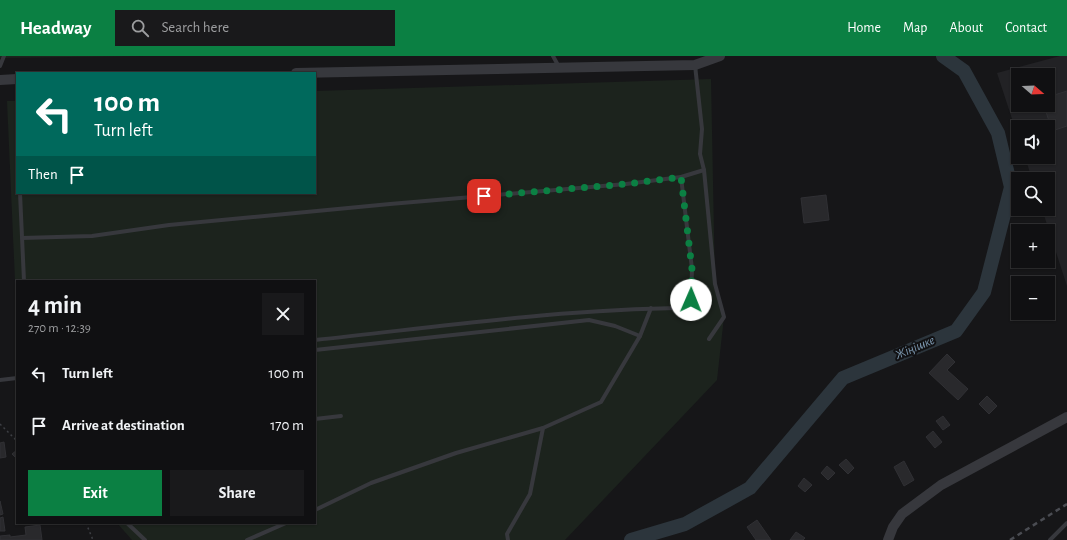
<!DOCTYPE html>
<html lang="en">
<head>
<meta charset="utf-8">
<style>
	:root { --surface:#101012; --page:#19191b; --text:#f1f3f6; --muted:#9c9d9f; --line:#303032; --accent:#0b8043 }
	body { margin:0; font-family:"Alegreya Sans",sans-serif; background:var(--page); color:var(--text); height:100vh; display:flex; flex-direction:column; font-size:15px; white-space:nowrap }
	* { box-sizing:border-box; margin:0 }
	p { font-size:13px; color:var(--muted) }
	.icon { flex:none; width:22px; height:22px; fill:none; stroke:currentColor; stroke-width:2; stroke-linecap:round; stroke-linejoin:round }
	.map { position:relative; flex:1; overflow:hidden }
	.panel { position:absolute; left:16px; top:224px; width:300px; height:244px; display:flex; flex-direction:column; background:var(--surface); border-radius:0px; box-shadow:0 1px 3px #0004,0 0 0 1px var(--line) }
	.panel>* { flex:none }
	.top-card { position:absolute; left:16px; top:16px; width:300px; height:122px; border-radius:0px; box-shadow:0 1px 3px #0004,0 0 0 1px var(--line); background:#00695c; color:#fff; overflow:hidden }
	.needle { width:26px; rotate:109deg }
	.fabs { position:absolute; left:1011px; top:12px; display:grid; gap:8px }
	.fabs a { display:grid; place-items:center; width:44px; height:44px; border-radius:0px; background:var(--surface); box-shadow:0 1px 3px #0004,0 0 0 1px var(--line); font-size:20px }
	.pin { position:absolute; display:grid; place-items:center; width:34px; height:34px; color:#fff; margin:-17px; border-radius:8px; box-shadow:0 2px 6px #0006 }
	.me { position:absolute; width:44px; margin:-22px; rotate:1deg; stroke-linejoin:round; filter:drop-shadow(0 0 3px #0008) }
	.turn { display:flex; align-items:center; gap:14px; height:84px; padding:0 12px; font-size:18px }
	.turn .icon { width:52px; height:52px; stroke-width:2.5 }
	.turn b { display:block; font-size:28px; line-height:34px }
	.then { display:flex; align-items:center; height:38px; padding:0 12px; background:#0003; gap:8px; font-size:15px }
	.round { display:grid; place-items:center; flex:none; width:42px; height:42px; border-radius:0px; background:var(--page) }
	.overview { display:flex; align-items:center; justify-content:space-between; height:68px; padding:0 12px }
	h1 { font-size:24px; font-weight:700; line-height:30px }
	.cta { display:flex; gap:8px; margin-top:auto; padding:8px 12px }
	.cta a { flex:1; height:46px; border-radius:0px; background:var(--accent); color:#fff; font-size:16px; font-weight:700; line-height:46px; text-align:center }
	.cta a+a { background:var(--page); color:var(--text) }
	ul { padding:0; list-style:none }
	li { display:flex; align-items:center; gap:12px; height:52px; padding:0 12px }
	li div { flex:1 }
	li b { display:block; font-size:15px }
	li em { font-style:normal }
	header { display:flex; align-items:center; gap:24px; box-sizing:border-box; height:56px; padding:0 20px; background:var(--accent); color:#fff }
	header strong { font-size:19px }
	nav { display:flex; gap:22px; margin-inline-start:auto; font-size:14px }
	.search { width:280px; height:36px; background:var(--page); display:flex; align-items:center; gap:10px; box-sizing:border-box; padding:0 14px; border-radius:0px; color:var(--muted); font-size:15px }
	.map>svg:first-child { display:block }
	.built { fill:#222225; fill-rule:evenodd }
	.green { fill:#1c231d }
	.lines { fill:none; stroke-linecap:round; stroke-linejoin:round }
	.river { stroke:#2c353c; stroke-width:14 }
	.building { fill:#29292c; stroke:#303034 }
	.path { stroke:#3d3f44; stroke-width:1.5; stroke-dasharray:2 3; stroke-linecap:butt }
	.service { stroke:#37383d; stroke-width:4 }
	.tertiary { stroke:#37383d; stroke-width:10 }
	.rail { stroke:#4a4c52; stroke-width:2.5; stroke-dasharray:5 4; stroke-linecap:butt }
	.route { stroke:#0b8043; stroke-width:7; stroke-dasharray:0 12.6 }
	.labels { text-anchor:middle; dominant-baseline:central; stroke-width:4; stroke-linejoin:round; paint-order:stroke }
	.water-label { font-size:13px; font-style:italic; fill:#7f9bb3; stroke:#111113 }
</style>
</head>
<body>
<header>
<strong>Headway</strong>
<div class="search"><svg class="icon" aria-label="search" viewBox="0 0 24 24"><circle cx="10" cy="10" r="6"/><path d="M15 15l6 6"/></svg>Search here</div>
<nav><a>Home</a><a>Map</a><a>About</a><a>Contact</a></nav>
</header>
<div class="map">
<svg width="1067" height="484" viewBox="0 0 1067 484">
	<rect width="100%" height="100%" fill="#161618"/>
	<path class="built" d="M1060 0H1067V230L1042 153H1048V123H1032L1025 101H1048V71H1018V81L997 17ZM1018 19H1048V49H1018Z"/>
	<g class="green">
		<polygon points="0,0 144,0 0,2"/>
		<polygon points="711,23 715,228 724,261 717,324 565,484 132,484 117,467 315,467 315,225 17,225 17,270 7,45 17,45 17,137 315,137 315,35"/>
	</g>
	<g class="lines">
		<polyline class="river" points="631,484 685,468 750,432 843,322 956,275 984,236 1011,131 998,77 964,15 943,0"/>
	</g>
	<g class="building">
		<polygon points="1067,35 1067,70 1052,75 1044,49 1048,49 1048,41"/>
		<polygon points="826,139 829,164 804,167 801,142"/>
		<polygon points="947,298 955,306 947,314 968,333 958,344 929,317"/>
		<polygon points="987,340 997,350 989,358 979,348"/>
		<polygon points="943,360 950,369 943,374 936,365"/>
		<polygon points="933,375 942,386 935,392 926,381"/>
		<polygon points="4,386 6,401 0,402 0,387"/>
		<polygon points="17,394 17,403 12,398"/>
		<polygon points="846,403 854,412 848,418 839,409"/>
		<polygon points="904,405 914,424 904,430 894,411"/>
		<polygon points="827,410 835,417 828,424 821,417"/>
		<polygon points="804,422 812,429 805,436 798,430"/>
		<polygon points="0,445 3,458 0,459"/>
		<polygon points="3,461 5,475 0,475 0,462"/>
		<polygon points="757,464 771,484 756,484 747,471"/>
		<polygon points="40,469 42,484 0,484 0,480 10,479 10,481 26,479 25,471"/>
		<polygon points="796,476 805,482 803,484 790,484"/>
	</g>
	<g class="lines">
		<g class="path">
			<polyline points="0,368 17,385"/>
			<polyline points="86,467 93,484"/>
		</g>
		<g class="service">
			<polyline points="553,0 559,11"/>
			<polyline points="695,9 702,73 700,98 704,114 715,228 724,261 709,283"/>
			<polyline points="0,10 4,0"/>
			<polyline points="17,23 17,50"/>
			<polyline points="20,137 24,225"/>
			<polyline points="22,182 92,180 169,169 390,148 626,128 681,121"/>
			<polyline points="640,280 651,252"/>
			<path d="M315 284C438 271 561 253 684 252L691 244 692 213 681 121 704 114"/>
			<polyline points="315,294 589,264 615,270 640,280 601,346 543,372 456,397 371,427 315,454"/>
			<polyline points="0,324 17,322"/>
			<polyline points="315,363 341,360"/>
			<polyline points="127,467 145,484"/>
			<polyline points="247,484 286,467"/>
			<polyline points="508,484 507,478 530,438 543,372"/>
			<polyline points="1050,484 1067,467"/>
		</g>
		<g class="tertiary">
			<polyline points="296,17 695,9 720,0"/>
			<polyline points="0,24 17,23"/>
			<polyline points="888,484 893,471 902,458 941,429 1067,361"/>
		</g>
		<polyline class="rail" points="1010,484 1067,448"/>
	</g>
	<g class="lines">
		<polyline class="route" points="484,140 626,128 681,121 692,213 691,244"/>
	</g>
	<g class="labels">
		<g class="water-label">
			<text transform="translate(915 292) rotate(-23)">Жіңішке</text>
		</g>
	</g>
</svg>
<div class="fabs">
<a><svg class="needle" viewBox="-14 -14 28 28"><path d="M0-13l5 13h-10z" fill="#e53935"/><path d="M0 13l5-13h-10z" fill="#9c9d9f"/></svg></a>
<a><svg class="icon" aria-label="sound" viewBox="0 0 24 24"><path d="M4 9h4l5-4v14l-5-4H4zM17 9q2 3 0 6"/></svg></a>
<a><svg class="icon" aria-label="search" viewBox="0 0 24 24"><circle cx="10" cy="10" r="6"/><path d="M15 15l6 6"/></svg></a>
<a>+</a>
<a>−</a>
</div>
<div class="pin" style="left:484px;top:140px;background:#d93025"><svg class="icon" aria-label="arrive" viewBox="0 0 24 24"><path d="M6 21V4h12l-3 4 3 4H6"/></svg></div>
<svg class="me" style="left:691px;top:244px" viewBox="-20 -20 40 40"><circle r="19" fill="#fff"/><path d="M0-13L10 11 0 6-10 11z" fill="#0b8043"/></svg>
<div class="top-card">
<div class="turn"><svg class="icon" aria-label="left" viewBox="0 0 24 24"><path d="M17 20v-9H6M10 6l-5 5 5 5"/></svg><div><b>100 m</b>Turn left</div></div>
<div class="then">Then<svg class="icon" aria-label="arrive" viewBox="0 0 24 24"><path d="M6 21V4h12l-3 4 3 4H6"/></svg></div>
</div>
<section class="panel">
<div class="overview"><div><h1>4 min</h1><p>270 m · 12:39</p></div><a class="round"><svg class="icon" aria-label="close" viewBox="0 0 24 24"><path d="M6 6l12 12M18 6L6 18"/></svg></a></div>
<ul>
<li><svg class="icon" aria-label="left" viewBox="0 0 24 24"><path d="M17 20v-9H6M10 6l-5 5 5 5"/></svg><div><b>Turn left</b></div><em>100 m</em></li>
<li><svg class="icon" aria-label="arrive" viewBox="0 0 24 24"><path d="M6 21V4h12l-3 4 3 4H6"/></svg><div><b>Arrive at destination</b></div><em>170 m</em></li>
</ul>
<div class="cta"><a>Exit</a><a>Share</a></div>
</section>
</div>
</body>
</html>
